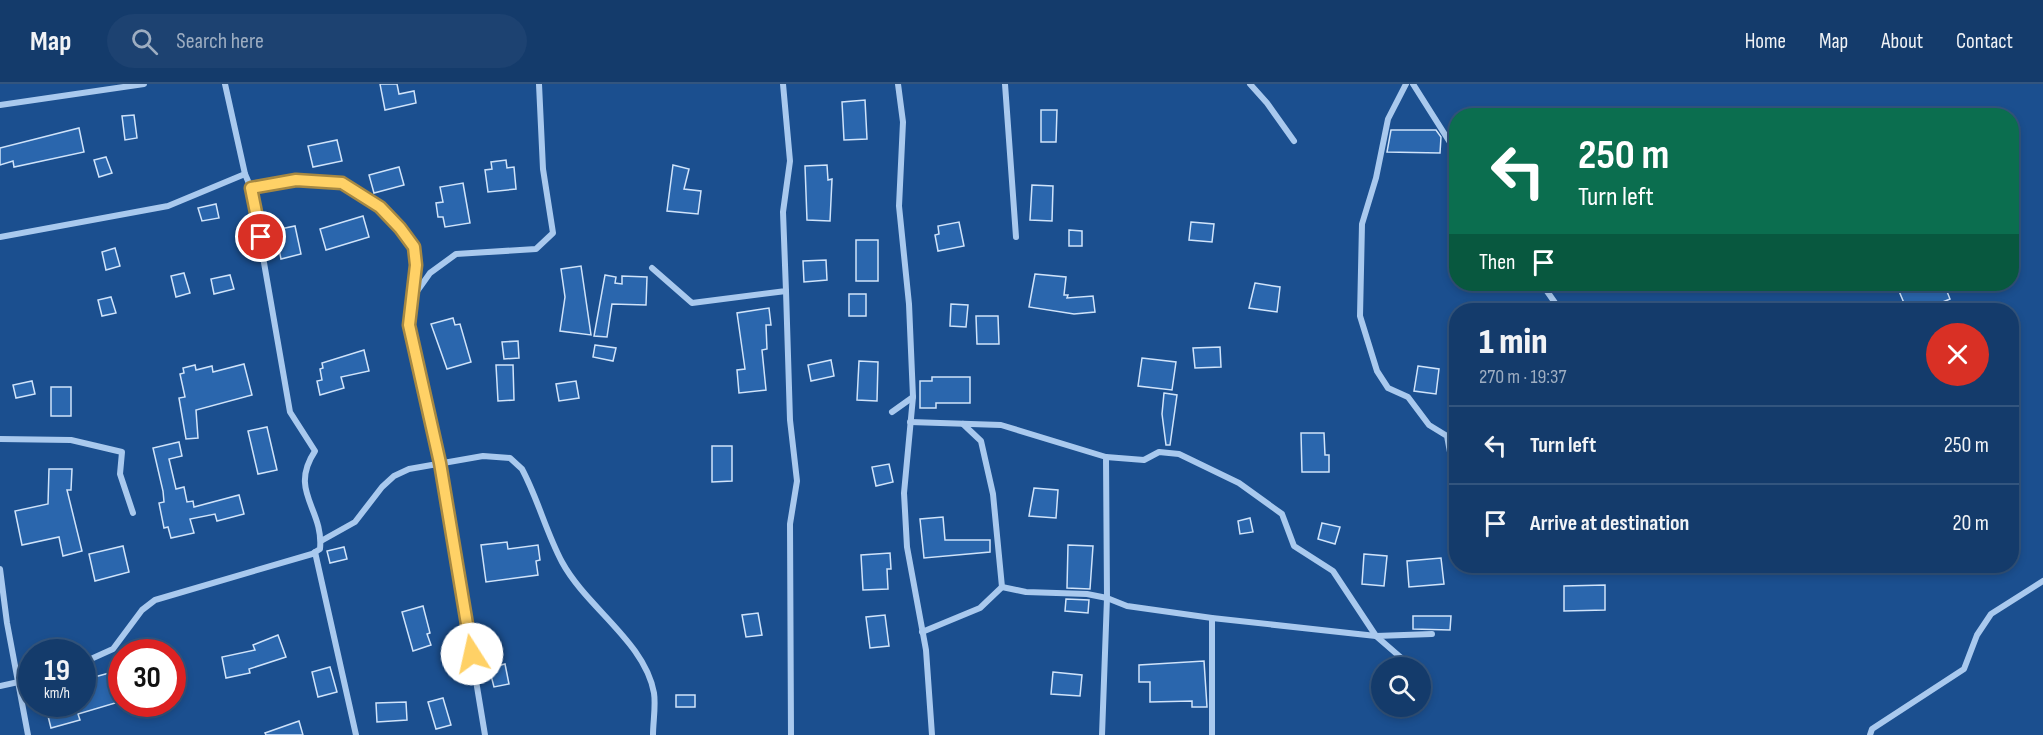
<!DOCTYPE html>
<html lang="en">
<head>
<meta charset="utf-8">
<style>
	:root { --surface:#143b6b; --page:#1d4271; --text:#f1f3f6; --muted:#9dadc1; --line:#33557e }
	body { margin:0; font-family:"Sofia Sans Condensed",sans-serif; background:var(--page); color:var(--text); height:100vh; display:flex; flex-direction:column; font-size:22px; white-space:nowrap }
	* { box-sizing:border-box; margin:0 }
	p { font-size:20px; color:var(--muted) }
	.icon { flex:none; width:33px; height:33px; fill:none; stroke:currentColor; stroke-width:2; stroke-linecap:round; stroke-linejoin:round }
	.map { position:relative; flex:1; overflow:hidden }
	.panel { position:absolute; left:1449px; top:219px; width:570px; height:270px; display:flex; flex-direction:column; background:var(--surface); border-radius:24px; box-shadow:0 3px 9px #0003,0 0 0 2px var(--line) }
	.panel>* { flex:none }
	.top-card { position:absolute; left:1449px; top:24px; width:570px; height:183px; border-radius:24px; box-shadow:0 3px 9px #0003,0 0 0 2px var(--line); background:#0b6e4f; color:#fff; overflow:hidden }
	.fabs { position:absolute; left:1371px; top:573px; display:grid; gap:12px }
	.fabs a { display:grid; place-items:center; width:60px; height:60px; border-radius:50%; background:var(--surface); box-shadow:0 3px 9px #0003,0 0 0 2px var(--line); font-size:30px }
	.speed { position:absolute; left:18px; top:555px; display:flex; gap:12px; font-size:30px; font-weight:700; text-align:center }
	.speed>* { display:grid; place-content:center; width:78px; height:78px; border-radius:50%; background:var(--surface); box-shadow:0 3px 9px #0003,0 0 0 2px var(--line); line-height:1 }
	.speed small { font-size:15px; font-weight:400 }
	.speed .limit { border:9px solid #d22; background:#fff; color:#111 }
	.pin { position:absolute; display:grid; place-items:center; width:51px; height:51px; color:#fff; margin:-26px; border:3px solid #fff; border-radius:50%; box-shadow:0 2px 6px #0007 }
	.me { position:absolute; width:66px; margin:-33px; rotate:350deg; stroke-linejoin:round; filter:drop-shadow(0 0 4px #0008) }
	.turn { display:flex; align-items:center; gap:21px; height:126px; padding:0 30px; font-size:27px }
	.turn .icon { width:78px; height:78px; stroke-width:2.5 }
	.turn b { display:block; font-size:42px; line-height:51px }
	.then { display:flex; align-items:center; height:57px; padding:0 30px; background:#0003; gap:12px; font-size:22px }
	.round { display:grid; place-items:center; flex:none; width:63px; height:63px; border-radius:32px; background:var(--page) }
	.summary { display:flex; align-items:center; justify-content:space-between; height:102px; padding:0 30px }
	h1 { font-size:36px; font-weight:800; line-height:45px }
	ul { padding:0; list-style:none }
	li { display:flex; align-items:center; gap:18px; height:78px; padding:0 30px; border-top:2px solid var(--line) }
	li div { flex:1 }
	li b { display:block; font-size:22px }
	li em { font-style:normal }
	header { display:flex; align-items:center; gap:36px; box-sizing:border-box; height:84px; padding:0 30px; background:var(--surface); border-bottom:2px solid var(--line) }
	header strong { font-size:28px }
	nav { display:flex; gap:33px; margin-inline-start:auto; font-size:21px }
	.search { width:420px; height:54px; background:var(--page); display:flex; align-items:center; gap:15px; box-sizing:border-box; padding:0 21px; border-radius:33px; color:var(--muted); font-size:22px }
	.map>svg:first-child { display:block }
	.building { fill:#2a66ad; stroke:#cfe3fa; stroke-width:1.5 }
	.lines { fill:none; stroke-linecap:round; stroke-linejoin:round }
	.street { stroke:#a9c9ee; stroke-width:6 }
	.route-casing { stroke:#a68842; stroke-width:15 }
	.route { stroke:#ffd166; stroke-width:10 }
</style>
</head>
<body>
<header>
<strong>Map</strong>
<div class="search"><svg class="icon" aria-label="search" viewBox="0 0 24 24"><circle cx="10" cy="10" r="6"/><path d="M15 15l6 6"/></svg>Search here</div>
<nav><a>Home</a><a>Map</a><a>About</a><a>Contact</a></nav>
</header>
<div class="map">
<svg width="2043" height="651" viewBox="0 0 2043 651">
	<rect width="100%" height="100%" fill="#1b4f8f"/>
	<g class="building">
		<polygon points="380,0 397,0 399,10 414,7 416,19 385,26"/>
		<polygon points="865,16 867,55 844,56 842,18"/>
		<polygon points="1041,26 1057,26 1056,58 1041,58"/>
		<polygon points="134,31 137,54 125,56 122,32"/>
		<polygon points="79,44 84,68 14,83 13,77 0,81 0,64"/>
		<polygon points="1391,46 1436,46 1441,53 1440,69 1387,68"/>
		<polygon points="337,56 342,77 313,83 308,62"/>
		<polygon points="106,73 112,89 99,93 94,76"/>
		<polygon points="506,76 507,84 514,83 516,105 488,108 485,86 492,85 491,78"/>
		<polygon points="673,81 689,85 684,105 701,107 698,130 667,127"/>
		<polygon points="827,81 828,96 832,95 830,137 807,136 805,82"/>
		<polygon points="399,83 404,101 374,109 369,91"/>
		<polygon points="463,99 470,139 445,143 443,133 438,133 436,119 443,118 440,103"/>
		<polygon points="1032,101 1053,102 1052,137 1030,136"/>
		<polygon points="216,120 219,134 202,137 198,124"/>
		<polygon points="363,132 369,153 326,166 320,145"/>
		<polygon points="959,138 964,162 938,167 935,151 939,150 938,142"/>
		<polygon points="1191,138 1214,140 1212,158 1189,156"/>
		<polygon points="295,142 301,170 281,175 275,146"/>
		<polygon points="1069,146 1082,147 1082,162 1069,162"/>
		<rect x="856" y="156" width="22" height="41"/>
		<polygon points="115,164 120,182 106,186 102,168"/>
		<polygon points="826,176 827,196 804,198 803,177"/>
		<polygon points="581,182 591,251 560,247 565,213 561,185"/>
		<polygon points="184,189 190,209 176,213 171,192"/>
		<polygon points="1035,190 1066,193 1064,211 1068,211 1067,214 1093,212 1095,228 1074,230 1029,223"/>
		<polygon points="230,191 234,205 214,210 211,195"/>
		<polygon points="605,191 616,193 615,199 622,200 622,192 647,193 646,221 612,220 607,253 594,252"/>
		<polygon points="1255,199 1280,203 1277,228 1249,224"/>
		<polygon points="1896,200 1944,200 1950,215 1923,226 1907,226"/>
		<rect x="849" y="210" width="17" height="22"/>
		<polygon points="111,213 116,229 102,232 98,216"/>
		<polygon points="951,220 968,221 966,243 950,242"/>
		<polygon points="769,224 771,241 766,241 767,265 762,266 766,306 739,309 737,286 745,285 737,229"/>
		<polygon points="976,232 998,232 999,260 977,260"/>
		<polygon points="453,234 455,241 460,240 471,278 447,285 431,240"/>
		<polygon points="518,257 519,274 504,275 502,258"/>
		<polygon points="595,261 616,264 613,277 593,273"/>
		<polygon points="1220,263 1221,283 1195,284 1193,264"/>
		<polygon points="364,266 369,287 341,293 344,304 320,311 317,297 322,296 320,285 323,284 322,279"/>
		<polygon points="1142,274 1176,278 1172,306 1138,302"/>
		<polygon points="831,276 834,292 811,297 808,281"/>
		<polygon points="859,277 878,278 877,317 857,316"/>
		<polygon points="244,280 252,311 196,326 198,354 186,355 179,314 185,313 180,290 184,289 183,284 195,281 196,286 212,282 213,288"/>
		<polygon points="496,281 513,281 514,316 498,317"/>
		<polygon points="1418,282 1439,285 1436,310 1414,307"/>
		<polygon points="932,293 970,293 970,319 936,319 936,324 920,324 920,297 932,297"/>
		<polygon points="32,297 35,310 16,314 13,301"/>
		<polygon points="576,297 579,314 559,317 556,300"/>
		<rect x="51" y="303" width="20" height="29"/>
		<polygon points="1164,309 1177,311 1170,361 1166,361 1162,330"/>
		<polygon points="267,343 277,386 258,390 248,347"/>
		<polygon points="1301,349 1324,349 1325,371 1329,371 1329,388 1302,388"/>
		<polygon points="179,358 182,372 169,375 176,405 184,403 187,418 193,417 194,423 239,411 244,430 217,437 215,430 190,435 194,449 171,454 168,443 164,444 159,419 164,418 163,407 153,364"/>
		<polygon points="712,362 732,362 732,397 712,398"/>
		<polygon points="889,380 893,398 876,402 872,383"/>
		<polygon points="49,385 72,385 71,406 67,406 82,467 63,472 59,453 22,461 15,427 48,420"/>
		<polygon points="1034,404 1058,406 1056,434 1029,432"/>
		<polygon points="943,433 945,456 990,456 990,468 924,474 920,435"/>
		<polygon points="1250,434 1253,448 1240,450 1238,437"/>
		<polygon points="1322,439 1340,443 1335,460 1318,455"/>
		<polygon points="507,458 508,465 538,461 540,476 536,477 538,491 486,498 481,461"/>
		<polygon points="1068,461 1093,462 1090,505 1067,504"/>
		<polygon points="123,462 129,488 95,497 89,470"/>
		<polygon points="344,463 347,475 330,479 327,467"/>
		<polygon points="890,469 891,485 887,485 888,505 863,506 861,471"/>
		<polygon points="1364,470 1387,472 1384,502 1362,500"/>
		<polygon points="1441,474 1444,500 1409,503 1407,477"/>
		<polygon points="1605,501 1605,526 1564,527 1564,502"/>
		<polygon points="1066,515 1089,516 1088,529 1065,527"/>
		<polygon points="423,522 430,549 427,550 431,561 413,567 402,528"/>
		<polygon points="758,529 762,551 746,553 742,531"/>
		<polygon points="885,531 889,562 870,564 866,533"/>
		<polygon points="1413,532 1451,532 1450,546 1413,545"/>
		<polygon points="278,551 286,573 249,585 250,589 226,594 222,573 255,566 253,561"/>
		<polygon points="1204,577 1207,623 1192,623 1192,617 1150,618 1150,598 1139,598 1139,581"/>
		<polygon points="505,580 509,600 494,603 489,584"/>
		<polygon points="330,583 337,608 318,613 312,588"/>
		<polygon points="113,588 114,593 122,591 122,617 78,630 80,636 51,644 46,624 61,620 82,620 82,601 88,600 87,595"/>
		<polygon points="1053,588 1082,591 1080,612 1051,610"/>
		<rect x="676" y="611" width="19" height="12"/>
		<polygon points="443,614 451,641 436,645 428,618"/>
		<polygon points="406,618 407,636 377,638 376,619"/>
		<polygon points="299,637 303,651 266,651 265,649"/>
	</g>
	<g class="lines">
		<g class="street">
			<path d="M225 0 245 90 251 104C278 102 317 90 343 99 364 107 407 143 414 164 418 179 414 196 413 211"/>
			<polyline points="1005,0 1016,153"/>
			<polyline points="1250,0 1267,19 1294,57"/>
			<polyline points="1406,0 1388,35 1376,94 1362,140 1360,232 1377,287 1388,304 1408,313 1429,341 1447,352 1452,379 1456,387"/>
			<polyline points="1413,0 1456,68"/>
			<polyline points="0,21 144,0"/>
			<polyline points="0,153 168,122 245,90"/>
			<polyline points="652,184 692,219 786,207 783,128 790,77 783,0"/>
			<polyline points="1542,200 1560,226"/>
			<polyline points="786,207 790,336 797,397 790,440 791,651"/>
			<polyline points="913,313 904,409 907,463 926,566 932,651"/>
			<polyline points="892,328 913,313 909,220 899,122 903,38 898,0"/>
			<polyline points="910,338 1001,341 1106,373 1107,514 1102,651"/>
			<polyline points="963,340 981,357 993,410 1002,503 1026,508 1087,510 1107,514 1127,522 1212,534 1376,552 1432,550"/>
			<polyline points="0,355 71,356 122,368 120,390 133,429"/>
			<polyline points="1106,373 1144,376 1159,368 1179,370 1239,399 1282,430 1294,462 1333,487 1376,552 1406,578"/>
			<path d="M321 457 355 438 382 403 394 392 409 385 483 372 510 374 522 385C538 415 546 448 562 478 587 524 645 558 654 609 656 622 653 638 653 651"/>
			<polyline points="315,468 356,651"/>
			<polyline points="0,485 7,539 28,651"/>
			<polyline points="1212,534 1212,651"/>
			<polyline points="922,548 980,524 1002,503"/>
			<path d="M82 579 113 565 142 526 155 516 312 470 320 465C324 424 288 408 315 367L290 328 251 104"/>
			<polyline points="0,602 32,595"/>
			<polyline points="485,651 440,379 409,241 413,213 430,189 456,170 536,165 553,149 543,85 539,0"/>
			<polyline points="1870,651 1872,645 1964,585 1977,551 1991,530 2043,497"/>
		</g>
	</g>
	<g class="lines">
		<defs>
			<polyline id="route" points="261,153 251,104 296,96 342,99 380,123 400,144 414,163 416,181 409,241 440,379 472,570"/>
		</defs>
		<use href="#route" class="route-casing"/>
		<use href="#route" class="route"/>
	</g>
</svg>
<div class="fabs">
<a><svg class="icon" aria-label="search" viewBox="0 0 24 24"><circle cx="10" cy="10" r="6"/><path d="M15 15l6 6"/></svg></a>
</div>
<div class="speed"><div>19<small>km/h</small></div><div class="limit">30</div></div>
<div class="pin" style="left:261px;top:153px;background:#d93025"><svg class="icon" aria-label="arrive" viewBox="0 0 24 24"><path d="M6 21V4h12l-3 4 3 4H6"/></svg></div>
<svg class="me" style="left:472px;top:570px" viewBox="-20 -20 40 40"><circle r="19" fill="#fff"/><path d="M0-13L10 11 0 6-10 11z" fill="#ffd166"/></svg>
<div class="top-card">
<div class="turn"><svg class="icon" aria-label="left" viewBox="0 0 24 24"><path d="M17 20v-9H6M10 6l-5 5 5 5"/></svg><div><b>250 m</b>Turn left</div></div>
<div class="then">Then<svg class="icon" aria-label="arrive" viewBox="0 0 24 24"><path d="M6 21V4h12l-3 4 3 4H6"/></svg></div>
</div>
<section class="panel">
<div class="summary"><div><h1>1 min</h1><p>270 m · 19:37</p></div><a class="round" style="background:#d93025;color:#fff"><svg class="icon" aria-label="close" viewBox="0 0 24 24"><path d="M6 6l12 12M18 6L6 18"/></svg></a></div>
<ul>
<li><svg class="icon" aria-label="left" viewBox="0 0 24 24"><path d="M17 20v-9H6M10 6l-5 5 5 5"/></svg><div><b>Turn left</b></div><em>250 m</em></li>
<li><svg class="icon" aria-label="arrive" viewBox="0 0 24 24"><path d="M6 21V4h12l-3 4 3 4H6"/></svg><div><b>Arrive at destination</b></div><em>20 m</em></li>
</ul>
</section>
</div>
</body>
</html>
